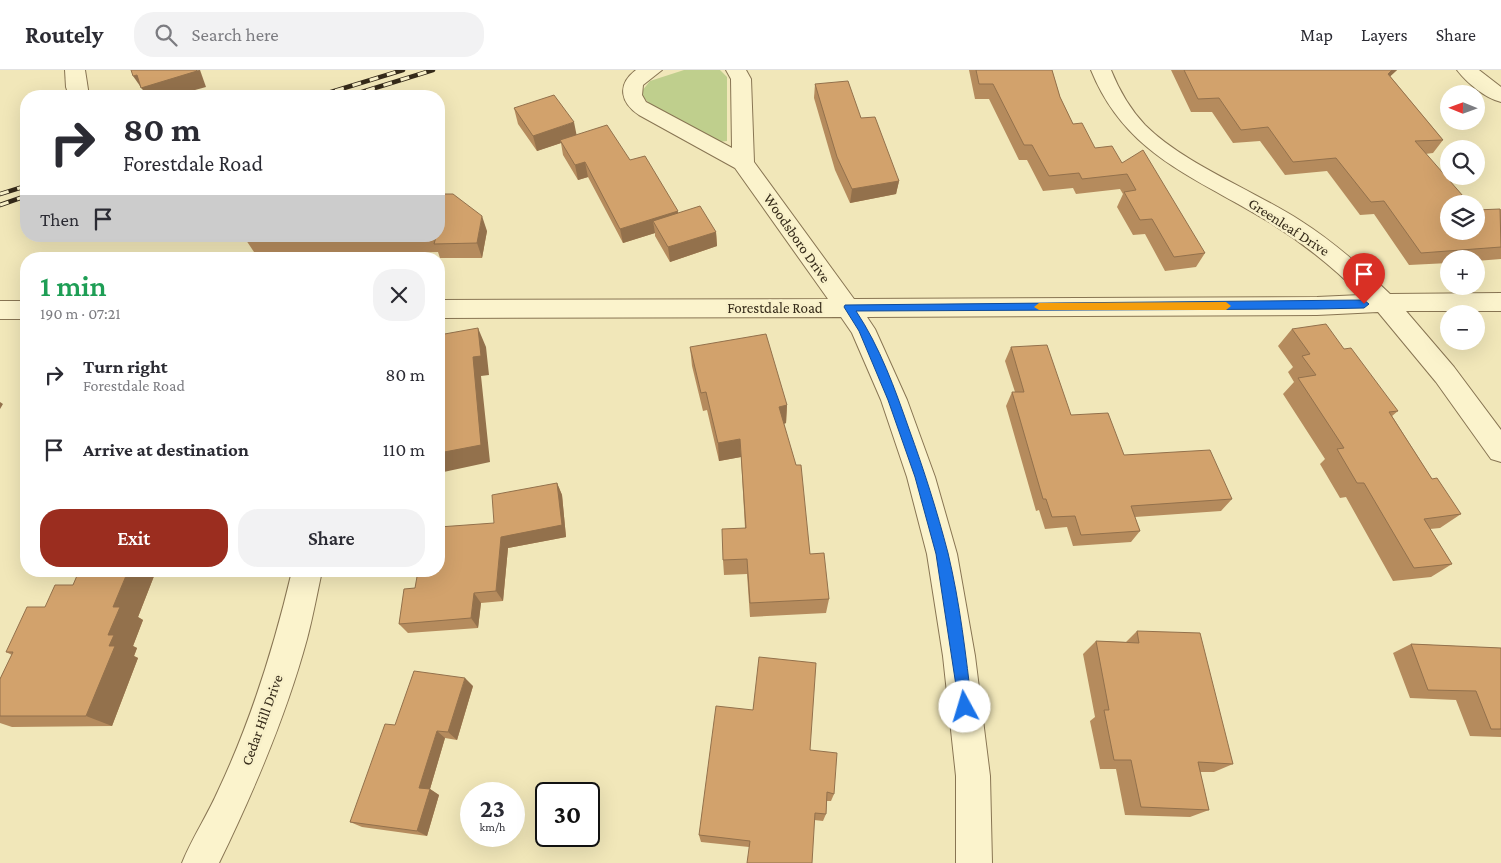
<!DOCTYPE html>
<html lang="en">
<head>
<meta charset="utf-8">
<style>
	:root { --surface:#fff; --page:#f2f2f3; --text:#2b2b33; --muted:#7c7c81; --line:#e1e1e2; --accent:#9b2d1f }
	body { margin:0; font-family:"Crimson Pro",serif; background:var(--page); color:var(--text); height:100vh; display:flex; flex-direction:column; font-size:19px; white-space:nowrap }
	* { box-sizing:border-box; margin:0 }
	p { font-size:16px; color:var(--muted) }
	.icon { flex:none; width:28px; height:28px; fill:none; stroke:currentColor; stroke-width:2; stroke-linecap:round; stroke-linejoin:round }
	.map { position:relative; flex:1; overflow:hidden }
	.side { position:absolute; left:20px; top:182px; width:425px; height:325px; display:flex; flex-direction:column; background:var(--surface); border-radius:20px; box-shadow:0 5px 20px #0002 }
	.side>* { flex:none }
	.guide { position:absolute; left:20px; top:20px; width:425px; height:152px; border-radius:20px; box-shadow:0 5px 20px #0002; background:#fff; color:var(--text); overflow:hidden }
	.needle { width:32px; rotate:271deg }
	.controls { position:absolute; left:1440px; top:15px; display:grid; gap:10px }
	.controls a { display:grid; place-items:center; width:45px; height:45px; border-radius:50%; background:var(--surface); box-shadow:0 5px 20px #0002; font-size:25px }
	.speed { position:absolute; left:460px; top:712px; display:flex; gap:10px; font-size:25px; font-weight:700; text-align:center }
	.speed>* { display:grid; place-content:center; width:65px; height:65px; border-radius:50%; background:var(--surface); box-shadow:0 5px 20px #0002; line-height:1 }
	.speed small { font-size:12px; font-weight:400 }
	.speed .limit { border:2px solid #111; border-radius:8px; background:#fff; color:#111 }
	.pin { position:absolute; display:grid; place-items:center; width:42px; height:42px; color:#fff; margin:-51px -21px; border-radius:50% 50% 50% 0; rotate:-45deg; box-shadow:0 0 5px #0007 }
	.pin .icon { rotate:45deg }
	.me { position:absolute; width:55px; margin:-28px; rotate:354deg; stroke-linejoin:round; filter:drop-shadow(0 0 4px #0008) }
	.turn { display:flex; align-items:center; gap:18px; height:105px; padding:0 20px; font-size:22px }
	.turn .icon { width:65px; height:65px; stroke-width:2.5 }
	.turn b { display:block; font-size:35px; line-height:42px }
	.then { display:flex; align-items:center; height:48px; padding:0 20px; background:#0003; gap:10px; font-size:19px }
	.round { display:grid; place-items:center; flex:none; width:52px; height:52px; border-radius:20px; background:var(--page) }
	.head { display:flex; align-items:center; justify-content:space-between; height:85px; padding:0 20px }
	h1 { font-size:30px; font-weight:600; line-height:38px; color:#1e9e55 }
	.cta { display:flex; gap:10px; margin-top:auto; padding:10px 20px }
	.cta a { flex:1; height:58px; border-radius:20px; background:var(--accent); color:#fff; font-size:20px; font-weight:600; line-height:58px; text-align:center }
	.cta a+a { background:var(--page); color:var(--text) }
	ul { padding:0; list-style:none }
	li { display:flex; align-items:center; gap:15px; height:75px; padding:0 20px }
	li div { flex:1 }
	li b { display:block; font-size:19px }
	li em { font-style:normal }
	header { display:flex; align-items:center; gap:30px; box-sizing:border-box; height:70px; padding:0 25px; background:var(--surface); border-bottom:1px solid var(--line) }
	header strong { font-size:24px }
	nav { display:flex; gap:28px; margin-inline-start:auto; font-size:18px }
	.search { width:350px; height:45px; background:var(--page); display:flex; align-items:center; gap:12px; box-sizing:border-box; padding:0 18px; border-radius:20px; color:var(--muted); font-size:19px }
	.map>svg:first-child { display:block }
	.green { fill:#bfcf8d }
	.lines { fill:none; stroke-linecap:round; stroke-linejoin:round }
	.minor-casing { stroke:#887553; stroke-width:2 }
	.minor { fill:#fbf3cc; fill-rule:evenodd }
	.rail-casing { stroke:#352a19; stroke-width:4.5 }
	.rail { stroke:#f8f0c9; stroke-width:3; stroke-dasharray:9; stroke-linecap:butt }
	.wall { fill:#b58b5d }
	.shaded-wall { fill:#93714c }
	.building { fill:#d2a26c; stroke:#93714c }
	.route { fill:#1a73e8; stroke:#114b97 }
	.slow { fill:#f59e0b }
	.labels { text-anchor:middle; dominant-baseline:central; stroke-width:5; stroke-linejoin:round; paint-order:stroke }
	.street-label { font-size:15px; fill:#352a19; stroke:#f8f0c9 }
</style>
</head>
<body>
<header>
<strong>Routely</strong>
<div class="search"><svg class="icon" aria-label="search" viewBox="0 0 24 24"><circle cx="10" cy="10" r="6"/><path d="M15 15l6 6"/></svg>Search here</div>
<nav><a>Map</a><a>Layers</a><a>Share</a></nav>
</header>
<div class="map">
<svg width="1501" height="793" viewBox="0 0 1501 793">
	<rect width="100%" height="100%" fill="#f1e7b9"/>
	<polygon class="green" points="684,0 720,0 727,7 727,71 719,72 652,36 643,27 642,21 650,11"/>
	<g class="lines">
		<defs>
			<g id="minor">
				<polygon points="65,0 85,0 89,26 69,26 66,17"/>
				<path d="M636 0H662L643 15 642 25 646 32 732 78 731 9 726 0H746L751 9 754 92 854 229 1317 227 1361 225C1333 197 1303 173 1269 152 1196 107 1126 86 1091 0H1111C1119 20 1130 39 1145 55 1184 94 1253 120 1301 151 1334 172 1362 197 1390 224L1501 223V241H1406L1454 297 1501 360V392L1491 389 1436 312 1378 242 1317 245 867 247 875 259 907 330 935 407 957 484 975 586 990 706 992 793H956V706L943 586 927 484 907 407 881 330 852 263 841 247 439 248V230L828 229 735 98 639 45C621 33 616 15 636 0Z"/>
				<path d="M1457 0H1479L1501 17V32C1485 28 1467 13 1457 0Z"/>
				<rect x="0" y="231" width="26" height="18"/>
				<path d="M292 501H322C317 524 313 546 307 569 286 646 254 721 219 793H182C192 768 207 746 218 721 251 651 274 577 292 501Z"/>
			</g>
		</defs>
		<use href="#minor" class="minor-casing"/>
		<use href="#minor" class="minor"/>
		<defs>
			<g id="rail">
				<polyline points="318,26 403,0"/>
				<polyline points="349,26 433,0"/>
				<polyline points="0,124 26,116"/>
				<polyline points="0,135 26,126"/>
			</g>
		</defs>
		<use href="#rail" class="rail-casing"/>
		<use href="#rail" class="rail"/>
	</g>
	<g class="wall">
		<polygon points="969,0 1052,0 1060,27 1073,54 1095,78 1122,93 1205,183 1196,197 1165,201 1145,164 1133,165 1117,137 1123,124 1120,119 1076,124 1073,118 1043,121 1027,90 1019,90 989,29 975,29"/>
		<polygon points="1171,0 1397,0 1390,6 1443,70 1433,83 1425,84 1449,161 1501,139 1501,189 1476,191 1476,189 1449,189 1449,193 1409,195 1374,144 1360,145 1327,101 1285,105 1260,71 1233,73 1212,42 1191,42"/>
		<polygon points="815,14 861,48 899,111 896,124 850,133 835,100 814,28"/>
		<polygon points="514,38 576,65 630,90 678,143 716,162 717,176 670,192 655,166 655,163 623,173 588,107 578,110 563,85 561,73 537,81 518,54"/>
		<polygon points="487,161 482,188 440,188 438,182 256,185 246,170"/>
		<polygon points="1292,259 1344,279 1398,341 1392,346 1432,409 1461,444 1440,458 1430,459 1452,494 1431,507 1393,511 1346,427 1340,428 1320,394 1325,389 1283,324 1294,312 1288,302 1293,297 1278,276"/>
		<polygon points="690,277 787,335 786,353 784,354 810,484 829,529 826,543 750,547 747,504 724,505 723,490 745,458 741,387 719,391 707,340 703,341 692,296"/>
		<polygon points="1011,277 1071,345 1124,385 1232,429 1221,441 1135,447 1140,461 1131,472 1073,476 1067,457 1045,459 1039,440 1036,441 1006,336 1012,322 1015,322 1005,291"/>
		<polygon points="557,413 562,425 566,467 508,478 503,531 481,533 478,558 408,563 399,554 415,518 494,453"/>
		<polygon points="79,501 156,501 138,547 143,550 133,576 137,578 134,586 138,588 112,656 12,657 0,653 0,609 12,585 6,582 45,537 73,515"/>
		<polygon points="1137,561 1233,694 1214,702 1200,702 1209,740 1190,747 1125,745 1116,699 1100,699 1090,651 1095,647 1083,584 1096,571 1126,572"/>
		<polygon points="1411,574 1501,578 1501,667 1470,666 1456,630 1410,628 1393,583"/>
		<polygon points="473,616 457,670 445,668 430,719 439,725 427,766 362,757 350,752 395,655"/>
		<polygon points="753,640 810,680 834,724 831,731 827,731 826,744 823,751 814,750 749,777 701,772 699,765"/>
	</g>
	<g class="shaded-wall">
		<polygon points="200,0 206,17 173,26 147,26 133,6 137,5"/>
		<polygon points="1392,0 1397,0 1379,17 1388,4"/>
		<polygon points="574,52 577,67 560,70 561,73 537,81 533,66"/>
		<polygon points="585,92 588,107 578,110 575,95"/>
		<polygon points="899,111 896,124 850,133 852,119"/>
		<polygon points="678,141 679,156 653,151 655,163 623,173 620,159"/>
		<polygon points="482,146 487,161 482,188 477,173"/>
		<polygon points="716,162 717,176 670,192 668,177"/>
		<polygon points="478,258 486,277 489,305 481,306 490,392 439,403 439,383 473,287"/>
		<polygon points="0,332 3,334 0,339"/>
		<polygon points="787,335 786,353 778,355 779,337"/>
		<polygon points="740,369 741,387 719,391 718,373"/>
		<polygon points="557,413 562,425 566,467 508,478 503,531 496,521 501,467"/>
		<polygon points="128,501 156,501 138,547 143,550 133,576 137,578 134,586 138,588 112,656 86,646 109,576 108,565 113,537"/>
		<polygon points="474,523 481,533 478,558 471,548"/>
		<polygon points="465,608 473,616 457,670 448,662"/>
		<polygon points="437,661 445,668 430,719 439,725 427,766 417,761 419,718"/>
	</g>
	<g class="building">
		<polygon points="131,0 196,0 197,1 141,18 137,5 133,6"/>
		<polygon points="976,0 1052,0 1060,27 1073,54 1082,53 1095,78 1112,76 1122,93 1143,80 1205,183 1174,187 1152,149 1140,150 1124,122 1136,120 1127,104 1082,109 1079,103 1049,106 1032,75 1024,75 993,14 979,14"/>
		<polygon points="1184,0 1392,0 1388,4 1443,70 1415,71 1470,134 1449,134 1449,161 1476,161 1476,140 1500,139 1501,177 1421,183 1384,131 1371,132 1336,88 1293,92 1268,57 1241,60 1219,28 1198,29"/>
		<polygon points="848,11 861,48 875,47 899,111 852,119 837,87 815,14"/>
		<polygon points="554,25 574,52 533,66 514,38"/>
		<polygon points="607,55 630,90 645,86 678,141 620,159 585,92 575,95 560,70"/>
		<polygon points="439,124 453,124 482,146 477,173 434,174 436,167 246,170 248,166 439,166"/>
		<polygon points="700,136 716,162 668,177 653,151"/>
		<polygon points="1326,254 1344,279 1351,278 1398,341 1389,342 1432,409 1437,408 1461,444 1424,449 1452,494 1414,498 1364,413 1357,413 1337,379 1344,378 1298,308 1316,305 1302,286 1310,284 1292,259"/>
		<polygon points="478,258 481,286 473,287 481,375 439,383 439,265"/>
		<polygon points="766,264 787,335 779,337 796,395 801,395 810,484 824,483 829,529 750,533 747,489 723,490 722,459 746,458 740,369 718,373 706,322 701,323 690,277"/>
		<polygon points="1047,275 1071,345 1108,343 1124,385 1210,380 1232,429 1131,436 1140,461 1081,465 1075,446 1052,447 1046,429 1043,429 1012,322 1024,322 1011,277"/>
		<polygon points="557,413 562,455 501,467 496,521 474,523 471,548 399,554 404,519 415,518 418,501 439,501 439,457 494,453 492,425"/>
		<polygon points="79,501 128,501 113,537 120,537 108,565 114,565 109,576 115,576 86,646 0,646 0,609 13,582 6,582 27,537 45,537 55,515 73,515"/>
		<polygon points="1137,561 1200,563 1233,694 1198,692 1209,740 1141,737 1131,690 1114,690 1104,640 1109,640 1096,571 1139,573"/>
		<polygon points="1411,574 1501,578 1501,659 1491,659 1476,621 1428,620"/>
		<polygon points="759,587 816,593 810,680 837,683 834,724 827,722 826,744 815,743 812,793 747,793 750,771 699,765 716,636 753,640"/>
		<polygon points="414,601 465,608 448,662 437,661 419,718 430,719 417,761 350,752 385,654 395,655"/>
	</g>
	<path class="route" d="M1364 230 1369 234 1364 238 1317 239 856 241C880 277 895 319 909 359 924 400 937 441 948 483 960 533 966 586 972 637L970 642 965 644 960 642 936 484 915 407 888 330 859 261 844 237 845 235Z"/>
	<polygon class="slow" points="1226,232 1231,236 1226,240 1039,240 1034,237 1039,233"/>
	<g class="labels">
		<g class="street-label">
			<text transform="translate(1289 157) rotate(33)">Greenleaf Drive</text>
			<text transform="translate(797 168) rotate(55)">Woodsboro Drive</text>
			<text x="775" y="238">Forestdale Road</text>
			<text transform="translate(262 650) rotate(-70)">Cedar Hill Drive</text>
		</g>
	</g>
</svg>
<div class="controls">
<a><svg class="needle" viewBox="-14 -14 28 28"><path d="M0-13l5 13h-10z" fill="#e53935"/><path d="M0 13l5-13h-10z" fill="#7c7c81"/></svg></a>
<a><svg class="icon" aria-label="search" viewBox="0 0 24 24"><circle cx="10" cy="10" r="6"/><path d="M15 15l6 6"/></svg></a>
<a><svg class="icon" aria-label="layers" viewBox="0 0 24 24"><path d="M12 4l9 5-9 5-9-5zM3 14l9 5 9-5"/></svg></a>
<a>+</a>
<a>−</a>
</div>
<div class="speed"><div>23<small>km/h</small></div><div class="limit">30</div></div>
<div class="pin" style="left:1364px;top:234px;background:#d93025"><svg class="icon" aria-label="arrive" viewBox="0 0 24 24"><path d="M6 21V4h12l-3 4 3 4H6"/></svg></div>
<svg class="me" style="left:965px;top:637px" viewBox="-20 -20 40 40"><circle r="19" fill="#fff"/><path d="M0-13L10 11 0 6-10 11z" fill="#1a73e8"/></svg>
<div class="guide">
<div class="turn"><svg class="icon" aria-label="right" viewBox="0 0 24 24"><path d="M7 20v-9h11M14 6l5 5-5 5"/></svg><div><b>80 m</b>Forestdale Road</div></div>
<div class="then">Then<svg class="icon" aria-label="arrive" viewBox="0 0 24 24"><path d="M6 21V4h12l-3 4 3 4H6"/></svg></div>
</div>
<section class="side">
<div class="head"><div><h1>1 min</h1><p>190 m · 07:21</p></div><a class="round"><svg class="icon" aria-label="close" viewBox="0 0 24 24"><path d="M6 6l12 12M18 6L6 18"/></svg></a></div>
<ul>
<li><svg class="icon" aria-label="right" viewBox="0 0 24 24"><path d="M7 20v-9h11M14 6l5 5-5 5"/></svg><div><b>Turn right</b><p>Forestdale Road</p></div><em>80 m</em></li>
<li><svg class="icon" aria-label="arrive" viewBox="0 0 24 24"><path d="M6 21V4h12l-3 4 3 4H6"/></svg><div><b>Arrive at destination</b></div><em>110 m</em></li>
</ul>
<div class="cta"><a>Exit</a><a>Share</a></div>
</section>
</div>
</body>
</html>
